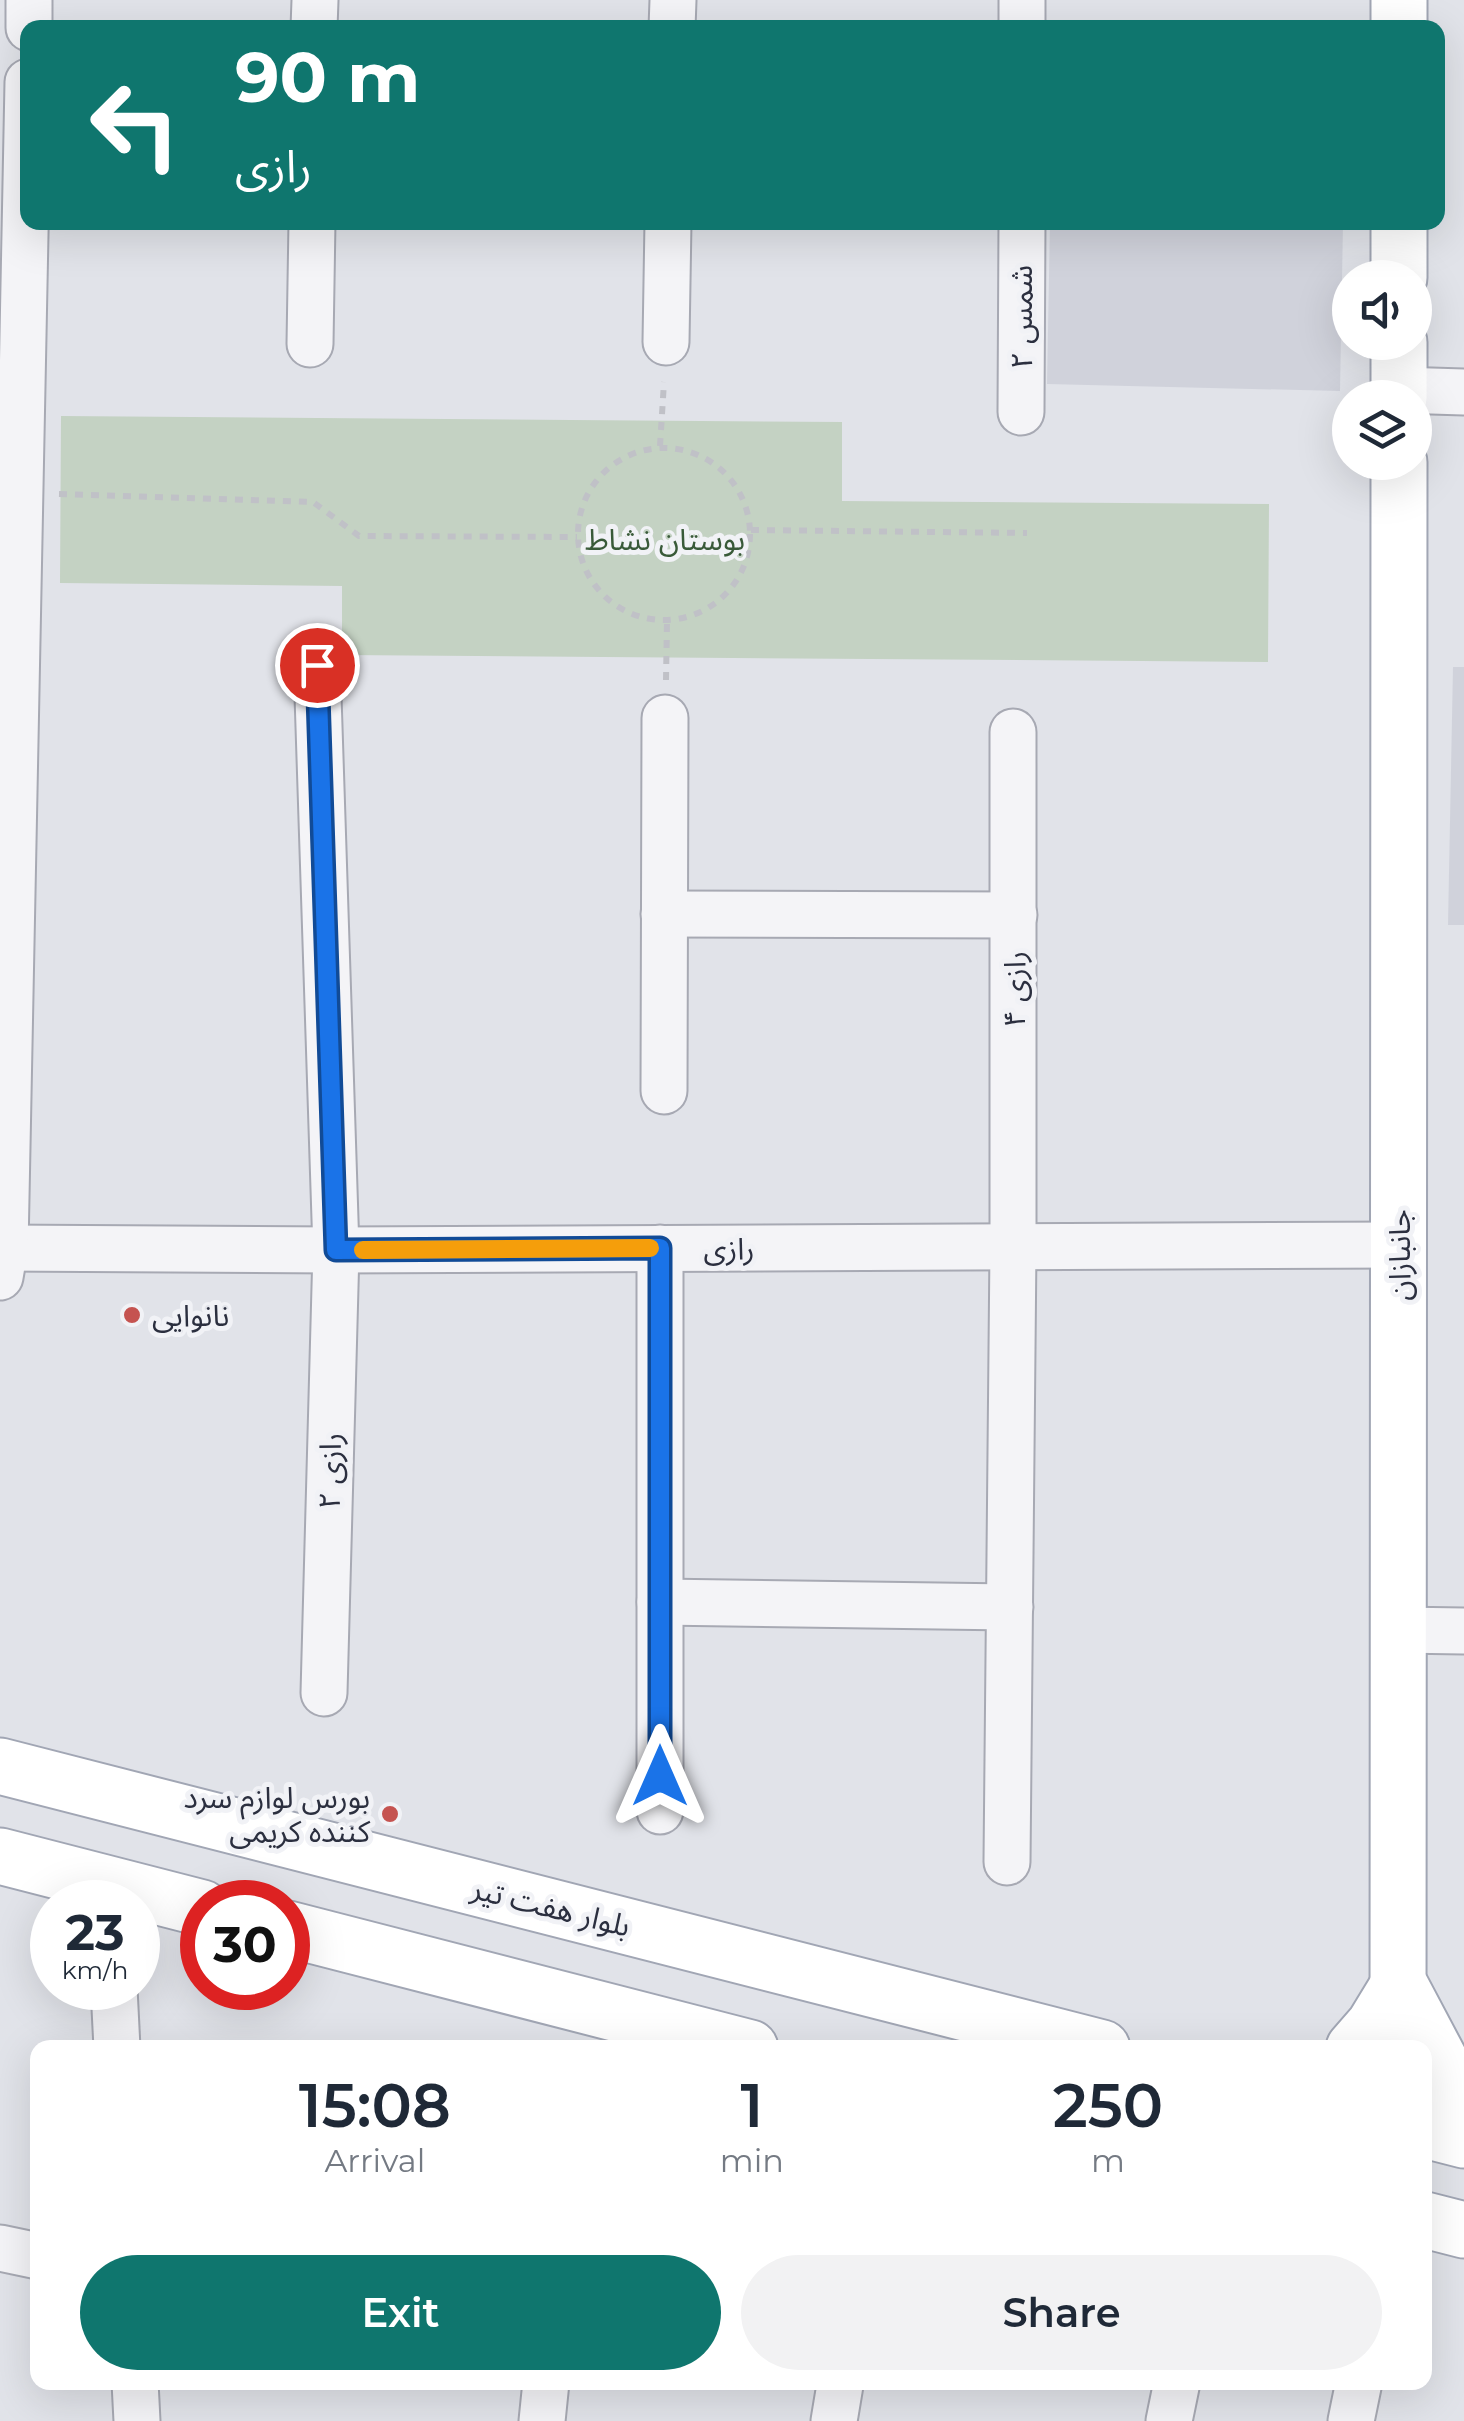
<!DOCTYPE html>
<html lang="en">
<head>
<meta charset="utf-8">
<style>
	:root { --surface:#fff; --page:#f2f2f3; --text:#1f2937; --muted:#747a83; --accent:#0f766e }
	body { margin:0; font-family:Montserrat,"Noto Sans Arabic",sans-serif; background:var(--page); color:var(--text); height:100vh; display:flex; flex-direction:column; font-size:38px; white-space:nowrap }
	* { box-sizing:border-box; margin:0 }
	p { font-size:32px; color:var(--muted) }
	.icon { flex:none; width:55px; height:55px; fill:none; stroke:currentColor; stroke-width:2; stroke-linecap:round; stroke-linejoin:round }
	.map { position:relative; flex:1; overflow:hidden }
	.side { position:absolute; left:30px; top:2040px; width:1402px; height:350px; display:flex; flex-direction:column; background:var(--surface); border-radius:20px; box-shadow:0 10px 40px #0002 }
	.side>* { flex:none }
	.banner { position:absolute; left:20px; top:20px; width:1425px; height:210px; border-radius:20px; box-shadow:0 10px 40px #0002; background:#0f766e; color:#fff; overflow:hidden }
	.controls { position:absolute; left:1332px; top:260px; display:grid; gap:20px }
	.controls a { display:grid; place-items:center; width:100px; height:100px; border-radius:50%; background:var(--surface); box-shadow:0 10px 40px #0002; font-size:50px }
	.speed { position:absolute; left:30px; top:1880px; display:flex; gap:20px; font-size:50px; font-weight:700; text-align:center }
	.speed>* { display:grid; place-content:center; width:130px; height:130px; border-radius:50%; background:var(--surface); box-shadow:0 10px 40px #0002; line-height:1 }
	.speed small { font-size:25px; font-weight:400 }
	.speed .limit { border:15px solid #d22; background:#fff; color:#111 }
	.pin { position:absolute; display:grid; place-items:center; width:85px; height:85px; color:#fff; margin:-42px; border:5px solid #fff; border-radius:50%; box-shadow:0 2px 10px #0007 }
	.me { position:absolute; width:110px; margin:-55px; rotate:0deg; stroke-linejoin:round; filter:drop-shadow(0 0 8px #0008) }
	.turn { display:flex; align-items:center; gap:35px; height:210px; padding:0 50px; font-size:45px }
	.turn .icon { width:130px; height:130px; stroke-width:2.5 }
	.turn b { display:block; font-size:70px; line-height:85px }
	.eta { display:flex; justify-content:space-evenly; align-items:center; height:170px; text-align:center }
	.eta b { font-size:60px; font-weight:600; line-height:70px }
	.button { display:flex; gap:20px; margin-top:auto; padding:20px 50px }
	.button a { flex:1; height:115px; border-radius:60px; background:var(--accent); color:#fff; font-size:40px; font-weight:600; line-height:115px; text-align:center }
	.button a+a { background:var(--page); color:var(--text) }
	.map>svg:first-child { display:block }
	.built { fill:#d0d2db }
	.green { fill:#c4d2c3 }
	.lines { fill:none; stroke-linecap:round; stroke-linejoin:round }
	.minor-casing { stroke:#a7a9b3; stroke-width:49 }
	.major-casing { stroke:#a1a6b4; stroke-width:59 }
	.path { stroke:#c0c1c7; stroke-width:6; stroke-dasharray:8 8; stroke-linecap:butt }
	.minor { stroke:#f4f4f7; stroke-width:45 }
	.major { stroke:#fff; stroke-width:55 }
	.route-casing { stroke:#114b97; stroke-width:25 }
	.route { stroke:#1a73e8; stroke-width:18 }
	.slow { stroke:#f59e0b; stroke-width:18 }
	.poi-dot { fill:#c55350; stroke:#f1f2f6; stroke-width:4 }
	.labels { text-anchor:middle; dominant-baseline:central; stroke-width:10; stroke-linejoin:round; paint-order:stroke }
	.street-label { font-size:30px; fill:#2b2f3f; stroke:#f1f2f6 }
	.park-label { font-size:30px; fill:#395a39; stroke:#f1f2f6 }
	.poi-label { font-size:30px; fill:#2b2f3f; stroke:#f1f2f6; text-anchor:start }
</style>
</head>
<body>
<div class="map">
<svg width="1464" height="2421" viewBox="0 0 1464 2421">
	<rect width="100%" height="100%" fill="#e1e3e9"/>
	<g class="built">
		<polygon points="1050,223 1343,223 1340,391 1047,384"/>
		<polygon points="1453,667 1464,667 1464,925 1448,925"/>
	</g>
	<polygon class="green" points="61,416 842,422 842,501 1269,504 1268,662 342,655 342,586 60,583"/>
	<g class="lines">
		<defs>
			<g id="minor">
				<polyline points="29,28 29,0"/>
				<polyline points="314,28 315,0"/>
				<polyline points="672,28 673,0"/>
				<polyline points="1022,28 1022,0"/>
				<polyline points="666,342 668,222"/>
				<polyline points="310,344 312,222"/>
				<polyline points="1399,390 1464,392"/>
				<polyline points="1021,412 1022,222"/>
				<polyline points="317,665 336,1250 324,1693"/>
				<polyline points="664,914 1014,915"/>
				<polyline points="664,1091 665,718"/>
				<polyline points="0,1248 336,1250 1399,1245"/>
				<polyline points="660,1248 660,1811"/>
				<polyline points="0,1277 5,1248 28,82"/>
				<polyline points="660,1602 1010,1607"/>
				<polyline points="1399,1630 1464,1631"/>
				<polyline points="1007,1862 1013,1247 1013,732"/>
				<polyline points="114,1988 117,2048"/>
				<polyline points="0,2248 38,2256"/>
				<polyline points="135,2382 137,2421"/>
				<polyline points="542,2421 546,2382"/>
				<polyline points="834,2421 840,2385"/>
				<polyline points="1169,2421 1177,2382"/>
				<polyline points="1351,2421 1359,2382"/>
			</g>
			<g id="major">
				<polyline points="1399,0 1399,28"/>
				<polyline points="1399,222 1399,278"/>
				<polyline points="1399,342 1399,398"/>
				<polyline points="0,1766 1102,2048"/>
				<polyline points="0,1856 202,1908"/>
				<polyline points="288,1929 750,2048"/>
				<polyline points="1402,1989 1464,2106"/>
				<polyline points="1354,2048 1374,2025 1399,1984"/>
				<polyline points="1398,2048 1399,462"/>
				<polyline points="1425,2130 1464,2140"/>
				<polyline points="1425,2220 1464,2230"/>
			</g>
		</defs>
		<use href="#minor" class="minor-casing"/>
		<use href="#major" class="major-casing"/>
		<g class="path">
			<polyline points="660,446 664,382"/>
			<circle cx="664" cy="534" r="86"/>
			<polyline points="59,494 313,502 359,536 577,537"/>
			<polyline points="751,530 1027,533"/>
			<polyline points="666,680 667,621"/>
		</g>
		<use href="#minor" class="minor"/>
		<use href="#major" class="major"/>
	</g>
	<g class="lines">
		<defs>
			<polyline id="route" points="317,665 336,1250 660,1248 660,1776"/>
		</defs>
		<use href="#route" class="route-casing"/>
		<use href="#route" class="route"/>
		<polyline class="slow" points="363,1250 650,1248"/>
	</g>
	<g class="poi-dot">
		<circle cx="132" cy="1315" r="10"/>
		<circle cx="390" cy="1814" r="10"/>
	</g>
	<g class="labels">
		<g class="street-label">
			<text transform="translate(1021 317) rotate(-90)">شمس ۲</text>
			<text transform="translate(1014 989) rotate(-90)">رازی ۴</text>
			<text x="729" y="1248">رازی</text>
			<text transform="translate(1399 1255) rotate(-90)">جانبازان</text>
			<text transform="translate(330 1471) rotate(-89)">رازی ۲</text>
			<text transform="translate(551 1907) rotate(14)">بلوار هفت تیر</text>
		</g>
		<g class="park-label">
			<text x="665" y="539">بوستان نشاط</text>
		</g>
		<g class="poi-label">
			<text x="152" y="1315">نانوایی</text>
			<text x="370" y="1797" text-anchor="end">بورس لوازم سرد<tspan x="370" dy="34">کننده کریمی</tspan></text>
		</g>
	</g>
</svg>
<div class="controls">
<a><svg class="icon" aria-label="sound" viewBox="0 0 24 24"><path d="M4 9h4l5-4v14l-5-4H4zM17 9q2 3 0 6"/></svg></a>
<a><svg class="icon" aria-label="layers" viewBox="0 0 24 24"><path d="M12 4l9 5-9 5-9-5zM3 14l9 5 9-5"/></svg></a>
</div>
<div class="speed"><div>23<small>km/h</small></div><div class="limit">30</div></div>
<div class="pin" style="left:317px;top:665px;background:#d93025"><svg class="icon" aria-label="arrive" viewBox="0 0 24 24"><path d="M6 21V4h12l-3 4 3 4H6"/></svg></div>
<svg class="me" style="left:660px;top:1776px" viewBox="-20 -20 40 40"><path d="M0-17L14 15 0 8-14 15z" fill="#1a73e8" stroke="#fff" stroke-width="4"/></svg>
<div class="banner">
<div class="turn"><svg class="icon" aria-label="left" viewBox="0 0 24 24"><path d="M17 20v-9H6M10 6l-5 5 5 5"/></svg><div><b>90 m</b>رازی</div></div>
</div>
<section class="side">
<div class="eta">
<div><b>15:08</b><p>Arrival</p></div>
<div><b>1</b><p>min</p></div>
<div><b>250</b><p>m</p></div>
</div>
<div class="button"><a>Exit</a><a>Share</a></div>
</section>
</div>
</body>
</html>
